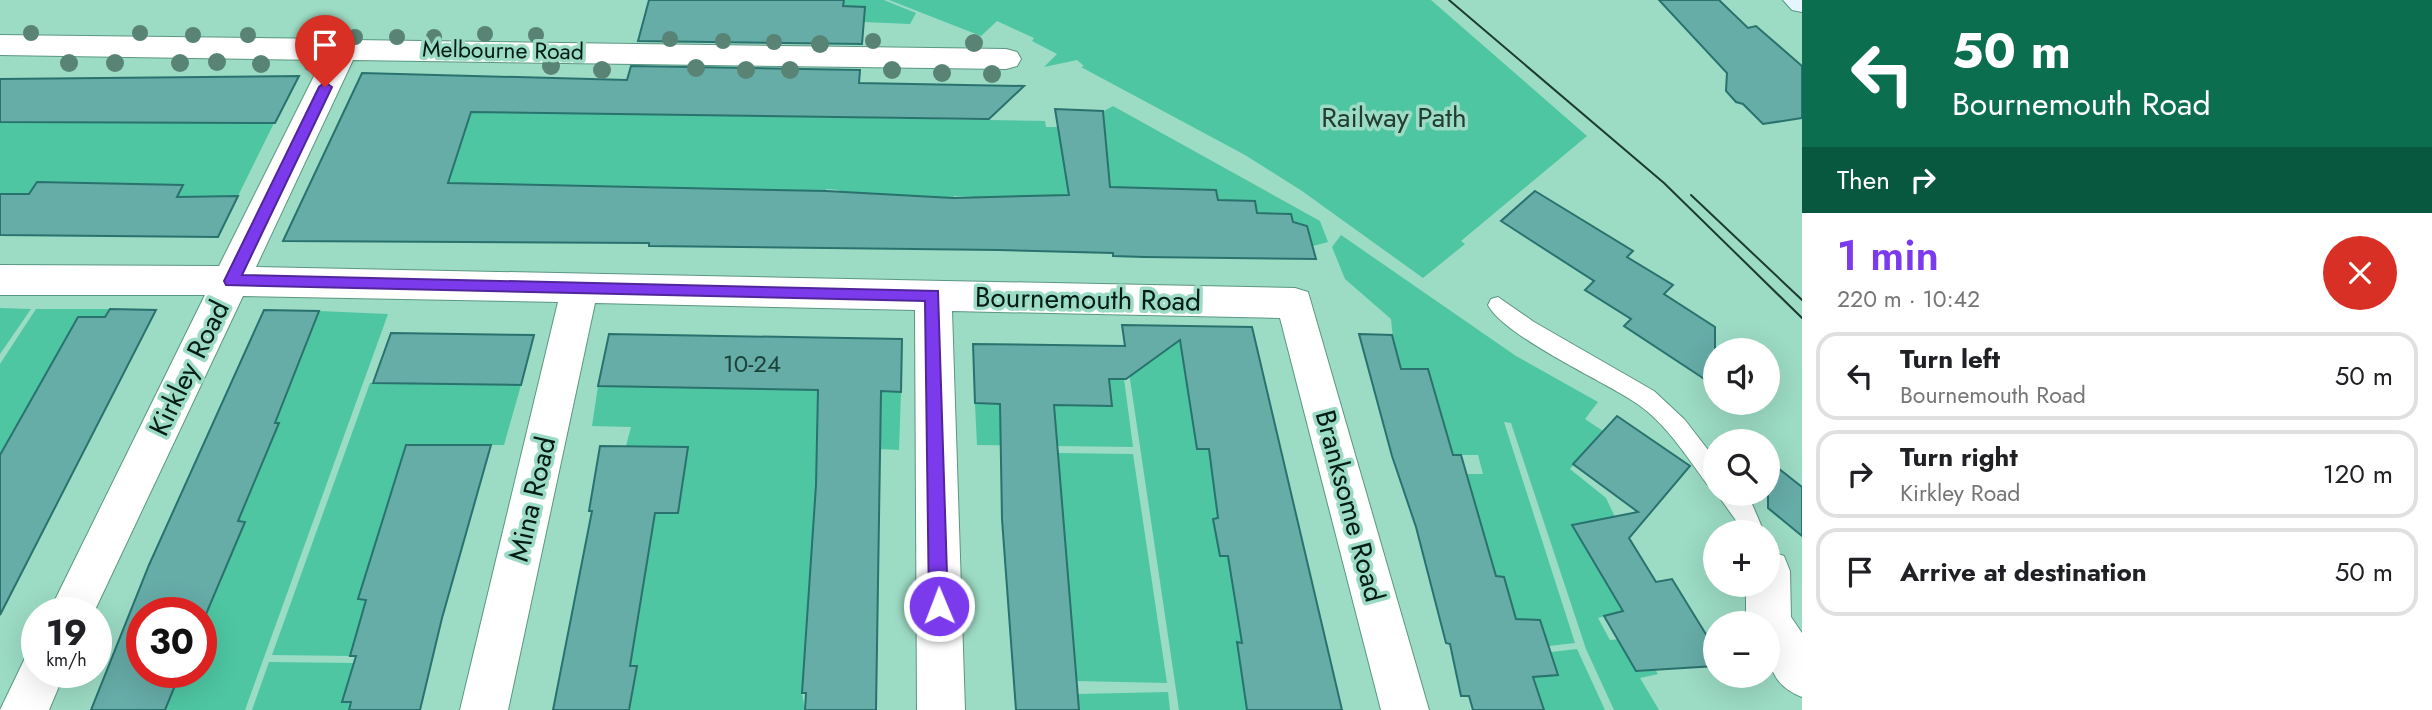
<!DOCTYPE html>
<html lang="en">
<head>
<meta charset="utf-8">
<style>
	:root { --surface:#fff; --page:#f2f2f2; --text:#202124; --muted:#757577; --line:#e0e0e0; --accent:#7c3aed }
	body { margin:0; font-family:Jost,sans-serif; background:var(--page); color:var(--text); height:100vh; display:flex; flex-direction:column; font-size:26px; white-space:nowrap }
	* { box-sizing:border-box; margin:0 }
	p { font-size:23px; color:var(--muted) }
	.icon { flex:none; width:38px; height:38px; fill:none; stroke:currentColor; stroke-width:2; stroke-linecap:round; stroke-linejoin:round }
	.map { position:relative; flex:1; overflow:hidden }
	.side { display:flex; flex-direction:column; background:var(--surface); width:630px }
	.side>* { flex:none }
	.top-card { background:#0b6e4f; color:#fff; overflow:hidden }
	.buttons { position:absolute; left:1703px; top:338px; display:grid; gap:14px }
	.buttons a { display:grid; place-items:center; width:77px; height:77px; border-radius:50%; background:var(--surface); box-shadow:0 7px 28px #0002; font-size:35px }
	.speed { position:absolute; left:21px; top:597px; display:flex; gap:14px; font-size:35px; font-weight:700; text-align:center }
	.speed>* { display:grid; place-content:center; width:91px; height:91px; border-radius:50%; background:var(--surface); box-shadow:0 7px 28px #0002; line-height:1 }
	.speed small { font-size:18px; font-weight:400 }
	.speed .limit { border:10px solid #d22; background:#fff; color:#111 }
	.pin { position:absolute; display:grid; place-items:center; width:60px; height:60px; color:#fff; margin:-72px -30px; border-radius:50% 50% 50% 0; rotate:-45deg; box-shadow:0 0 7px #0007 }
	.pin .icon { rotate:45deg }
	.me { position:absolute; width:77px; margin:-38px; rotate:359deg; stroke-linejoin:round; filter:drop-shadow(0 0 5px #0008) }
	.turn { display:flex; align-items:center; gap:24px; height:147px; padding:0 35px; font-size:32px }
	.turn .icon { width:91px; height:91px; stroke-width:2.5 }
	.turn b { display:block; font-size:49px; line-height:60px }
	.then { display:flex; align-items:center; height:66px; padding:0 35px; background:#0003; gap:14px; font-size:26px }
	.round { display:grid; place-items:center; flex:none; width:74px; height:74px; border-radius:37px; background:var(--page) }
	.headline { display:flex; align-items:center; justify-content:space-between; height:119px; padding:0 35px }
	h1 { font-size:42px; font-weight:600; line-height:52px; color:var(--accent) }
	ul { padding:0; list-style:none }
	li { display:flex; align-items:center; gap:21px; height:88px; margin:0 14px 10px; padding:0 21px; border:4px solid var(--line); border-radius:21px }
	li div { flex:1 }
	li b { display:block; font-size:26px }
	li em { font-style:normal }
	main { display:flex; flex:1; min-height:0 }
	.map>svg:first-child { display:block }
	.green { fill:#4ec6a2 }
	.building { fill:#66aca7; stroke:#29726e; stroke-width:2 }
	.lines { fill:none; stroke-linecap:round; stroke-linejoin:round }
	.lane-casing { stroke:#5a9782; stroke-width:2 }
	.street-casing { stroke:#5a9782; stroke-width:2 }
	.secondary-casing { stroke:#5a9782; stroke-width:2 }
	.lane { fill:#fff; fill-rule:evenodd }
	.street { fill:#fff; fill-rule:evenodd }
	.secondary { fill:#e5f5fd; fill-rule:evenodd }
	.tram { stroke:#1c3b32; stroke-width:2 }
	.tree { fill:#598475 }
	.route { fill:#7c3aed; stroke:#51269a; stroke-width:2 }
	.labels { text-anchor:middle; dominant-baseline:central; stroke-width:7; stroke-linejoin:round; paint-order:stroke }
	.far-street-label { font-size:23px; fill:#031c15; stroke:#9cdbc4 }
	.number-label { font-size:24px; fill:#1c403a }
	.park-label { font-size:28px; fill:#223d34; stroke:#9cdbc4 }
	.street-label { font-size:28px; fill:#031c15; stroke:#9cdbc4 }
</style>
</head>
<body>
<main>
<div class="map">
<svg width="1802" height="710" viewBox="0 0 1802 710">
	<rect width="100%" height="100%" fill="#9cdbc4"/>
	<g class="green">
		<polygon points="831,0 884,0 916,13 910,24 864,22 865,9 843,6 843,0"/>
		<polygon points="889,0 1431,0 1587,136 1461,241 1465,244 1423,278 1302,191 1245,155 1081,67 1084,66 1077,60 1044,67 1057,54 1032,41 1034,38 997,21 981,36"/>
		<polygon points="1113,106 1320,221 1328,242 1313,246 1307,226 1257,213 1254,201 1231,200 1234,222 1221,222 1216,190 1171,189 1177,219 1030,196 999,197 998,208 977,207 977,197 954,196 953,207 838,205 839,190 826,189 826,194 690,188 689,191 305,194 326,150 359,150 332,139 344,109 1045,121 1046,127 1058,127 1061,147 1106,148 1104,111"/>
		<polygon points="0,122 274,123 238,196 177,197 182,185 37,182 29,195 0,194"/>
		<path d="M1341 235 1516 356 1598 402 1585 419 1603 431 1570 469 1606 498 1615 517 1573 526 1623 611 1598 618 1610 640C1634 636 1647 656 1658 674L1640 678 1659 710H1614L1586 649 1511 423 1504 422 1575 643 1549 646 1540 620 1516 619 1497 577 1462 474H1483L1478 455H1452L1428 369H1396L1391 319 1345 279 1332 247Z"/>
		<polygon points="0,308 31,309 0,354"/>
		<polygon points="36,309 110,309 105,317 78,317 0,456 0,364"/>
		<polygon points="319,311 388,314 245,710 163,710 174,683 180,683 184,672 201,672 201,626 222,579 214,578 232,537 239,537 245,523 238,521"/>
		<polygon points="1122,325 1170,325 1172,337 1184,345 1197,449 1222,449 1218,518 1213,519 1220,555 1241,556 1260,643 1237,643 1247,710 1179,710"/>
		<polygon points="1109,379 1124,379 1133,447 977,445 975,404 1037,405 1061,381 1063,405 1111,406"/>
		<polygon points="370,383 521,385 504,445 405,445 400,463 422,464 390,495 380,526 392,560 370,560 358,598 381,600 350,656 272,655"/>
		<polygon points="598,386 901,392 899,450 879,449 816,485 802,693 805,710 629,710 637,667 627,666 655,513 678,513 688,447 626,446 631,427 592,426"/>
		<polygon points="1057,453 1133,454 1167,683 1077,681"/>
		<polygon points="1577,649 1605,710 1544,710 1534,677 1558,675 1551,652"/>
		<polygon points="269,662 354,663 349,710 252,710"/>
		<polygon points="1168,692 1170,710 1079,710 1078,694"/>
	</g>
	<g class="building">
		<polygon points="649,0 844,0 843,6 865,7 862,44 638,41"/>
		<polygon points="1659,0 1719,0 1748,28 1756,26 1802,66 1802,118 1763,124 1743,104 1736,102 1726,91 1727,73"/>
		<polygon points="631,66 860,70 859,83 1024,86 989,119 985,119 471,112 448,183 826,191 953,198 1069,195 1055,109 1103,111 1110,187 1216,190 1218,200 1255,201 1257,213 1291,214 1293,222 1307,226 1316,259 1144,257 1113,256 1113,253 999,250 649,246 649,243 283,241 362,73 627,80"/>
		<polygon points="299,76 275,123 0,122 0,79"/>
		<polygon points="37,182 183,185 177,197 238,196 218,237 0,235 0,194 29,194"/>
		<polygon points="1535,191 1633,251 1627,257 1673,285 1664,294 1715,327 1715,386 1624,326 1631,319 1585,290 1594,281 1501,221"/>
		<polygon points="110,309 156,310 0,615 0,455 78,317 105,317"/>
		<polygon points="264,310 319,311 275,423 279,423 238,521 245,522 201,626 201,612 142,612 142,672 184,672 180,683 176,683 165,710 91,710 149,565"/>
		<polygon points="1122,325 1252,327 1342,710 1247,710 1237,642 1242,643 1228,556 1220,556 1213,519 1218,518 1209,449 1197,449 1180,340 1126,379 1109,379 1112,406 1054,405 1079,710 1016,710 1002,519 1000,404 975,403 973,344 1125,346"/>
		<polygon points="391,333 534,335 521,385 373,383"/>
		<polygon points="609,334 902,339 901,392 881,391 876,710 805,710 806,693 802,693 816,485 818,390 598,386"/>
		<polygon points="1359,334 1392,335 1401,369 1428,369 1453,455 1461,455 1496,576 1504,577 1516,619 1540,620 1558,675 1533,677 1544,710 1473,710 1469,696 1461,696 1450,644 1446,643 1416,527 1392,456"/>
		<polygon points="1617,416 1690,466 1629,538 1656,582 1672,579 1715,649 1715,666 1636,671 1604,616 1623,611 1572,525 1638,512 1573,464"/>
		<polygon points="406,445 491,445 442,618 420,710 349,710 351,702 342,702 356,656 350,656 366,600 358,599"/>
		<polygon points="600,446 688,447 678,513 655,513 630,666 637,666 629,710 553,710 592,511 589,511"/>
		<polygon points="1768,460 1802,487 1802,536 1768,508"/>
	</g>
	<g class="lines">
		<defs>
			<g id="lane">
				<path d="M1498 297 1534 322 1654 391 1685 420 1715 459V487L1707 484C1686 456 1666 423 1636 403 1603 381 1504 336 1488 305L1491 299Z"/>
				<polygon points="1717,494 1742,494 1752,504 1764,532 1740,532 1735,519"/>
			</g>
			<g id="street">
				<polygon points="0,35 335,39 344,37 354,40 1006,49 1017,52 1021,59 1017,66 1006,69 353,60 256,267 1295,288 1308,292 1429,710 1381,710 1280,318 952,311 965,710 917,710 915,310 595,303 508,710 460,710 558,302 243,296 94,612 49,612 205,295 0,295 0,265 219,266 322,60 0,55"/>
				<path d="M1768 550 1784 556 1790 571 1791 617 1802 633V697C1766 683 1768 657 1768 623H1746V584H1768Z"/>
				<polygon points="37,651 37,672 65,672 49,710 0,710 26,656"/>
			</g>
			<polygon id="secondary" points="1783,0 1802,0 1802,12 1792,10"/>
		</defs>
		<use href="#lane" class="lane-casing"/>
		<use href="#street" class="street-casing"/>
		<use href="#secondary" class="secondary-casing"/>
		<use href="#lane" class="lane"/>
		<use href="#street" class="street"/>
		<use href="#secondary" class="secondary"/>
		<g class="tram">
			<polyline points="1449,0 1664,183 1802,318"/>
			<polyline points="1691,195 1802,300"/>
		</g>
	</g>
	<g class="tree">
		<circle cx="31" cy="33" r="8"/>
		<circle cx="140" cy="33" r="8"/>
		<circle cx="485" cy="34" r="8"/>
		<circle cx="193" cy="35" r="8"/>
		<circle cx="248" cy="35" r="8"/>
		<circle cx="536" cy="35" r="8"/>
		<circle cx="355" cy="37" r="8"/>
		<circle cx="397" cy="37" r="8"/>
		<circle cx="434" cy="37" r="8"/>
		<circle cx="670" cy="39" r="8"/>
		<circle cx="723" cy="41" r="8"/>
		<circle cx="873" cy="41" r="8"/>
		<circle cx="774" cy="42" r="8"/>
		<circle cx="974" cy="43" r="9"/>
		<circle cx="820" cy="44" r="9"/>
		<circle cx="217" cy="62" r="9"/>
		<circle cx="69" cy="63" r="9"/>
		<circle cx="115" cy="63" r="9"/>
		<circle cx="180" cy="63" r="9"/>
		<circle cx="312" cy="63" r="9"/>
		<circle cx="261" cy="64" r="9"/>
		<circle cx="551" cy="66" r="9"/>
		<circle cx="696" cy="68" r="9"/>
		<circle cx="602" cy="70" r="9"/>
		<circle cx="746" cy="70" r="9"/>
		<circle cx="790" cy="70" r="9"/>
		<circle cx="892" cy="70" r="9"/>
		<circle cx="942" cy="73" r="9"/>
		<circle cx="992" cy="74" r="9"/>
	</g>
	<polygon class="route" points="325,82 332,87 242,275 938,291 948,606 945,612 939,615 932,612 929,606 925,301 226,285 224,281 319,87"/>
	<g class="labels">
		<g class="far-street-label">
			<text transform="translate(503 50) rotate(1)">Melbourne Road</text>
		</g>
		<g class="number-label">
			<text x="752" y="363">10-24</text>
		</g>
		<g class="park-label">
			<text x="1394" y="117">Railway Path</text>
		</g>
		<g class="street-label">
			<text transform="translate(1088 299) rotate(1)">Bournemouth Road</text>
			<text transform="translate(189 368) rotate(-64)">Kirkley Road</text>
			<text transform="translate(532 499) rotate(-77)">Mina Road</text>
			<text transform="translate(1350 506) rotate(75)">Branksome Road</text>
		</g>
	</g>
</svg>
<div class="buttons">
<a><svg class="icon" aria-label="sound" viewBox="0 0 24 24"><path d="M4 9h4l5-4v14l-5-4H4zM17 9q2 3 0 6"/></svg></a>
<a><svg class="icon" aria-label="search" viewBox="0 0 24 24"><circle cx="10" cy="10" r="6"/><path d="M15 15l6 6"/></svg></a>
<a>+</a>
<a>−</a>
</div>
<div class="speed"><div>19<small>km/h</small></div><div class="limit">30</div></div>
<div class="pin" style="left:325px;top:87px;background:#d93025"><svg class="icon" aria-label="arrive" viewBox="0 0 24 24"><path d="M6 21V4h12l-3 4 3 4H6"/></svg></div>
<svg class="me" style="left:939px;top:606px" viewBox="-20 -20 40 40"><circle r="17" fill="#7c3aed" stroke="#fff" stroke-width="3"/><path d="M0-11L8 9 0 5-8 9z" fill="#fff"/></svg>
</div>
<section class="side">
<div class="top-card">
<div class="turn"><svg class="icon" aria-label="left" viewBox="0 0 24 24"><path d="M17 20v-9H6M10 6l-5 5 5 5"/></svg><div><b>50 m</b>Bournemouth Road</div></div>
<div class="then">Then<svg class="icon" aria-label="right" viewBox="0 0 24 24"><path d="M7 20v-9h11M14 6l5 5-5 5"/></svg></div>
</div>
<div class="headline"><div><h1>1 min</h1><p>220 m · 10:42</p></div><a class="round" style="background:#d93025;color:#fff"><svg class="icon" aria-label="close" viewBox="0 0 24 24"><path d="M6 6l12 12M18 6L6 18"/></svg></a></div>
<ul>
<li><svg class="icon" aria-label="left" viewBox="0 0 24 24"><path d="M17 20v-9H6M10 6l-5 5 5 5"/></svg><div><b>Turn left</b><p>Bournemouth Road</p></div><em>50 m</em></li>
<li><svg class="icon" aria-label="right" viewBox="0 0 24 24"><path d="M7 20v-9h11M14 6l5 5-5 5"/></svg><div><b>Turn right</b><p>Kirkley Road</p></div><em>120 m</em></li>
<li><svg class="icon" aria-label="arrive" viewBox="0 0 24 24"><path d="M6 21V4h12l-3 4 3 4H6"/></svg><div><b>Arrive at destination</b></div><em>50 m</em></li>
</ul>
</section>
</main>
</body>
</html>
